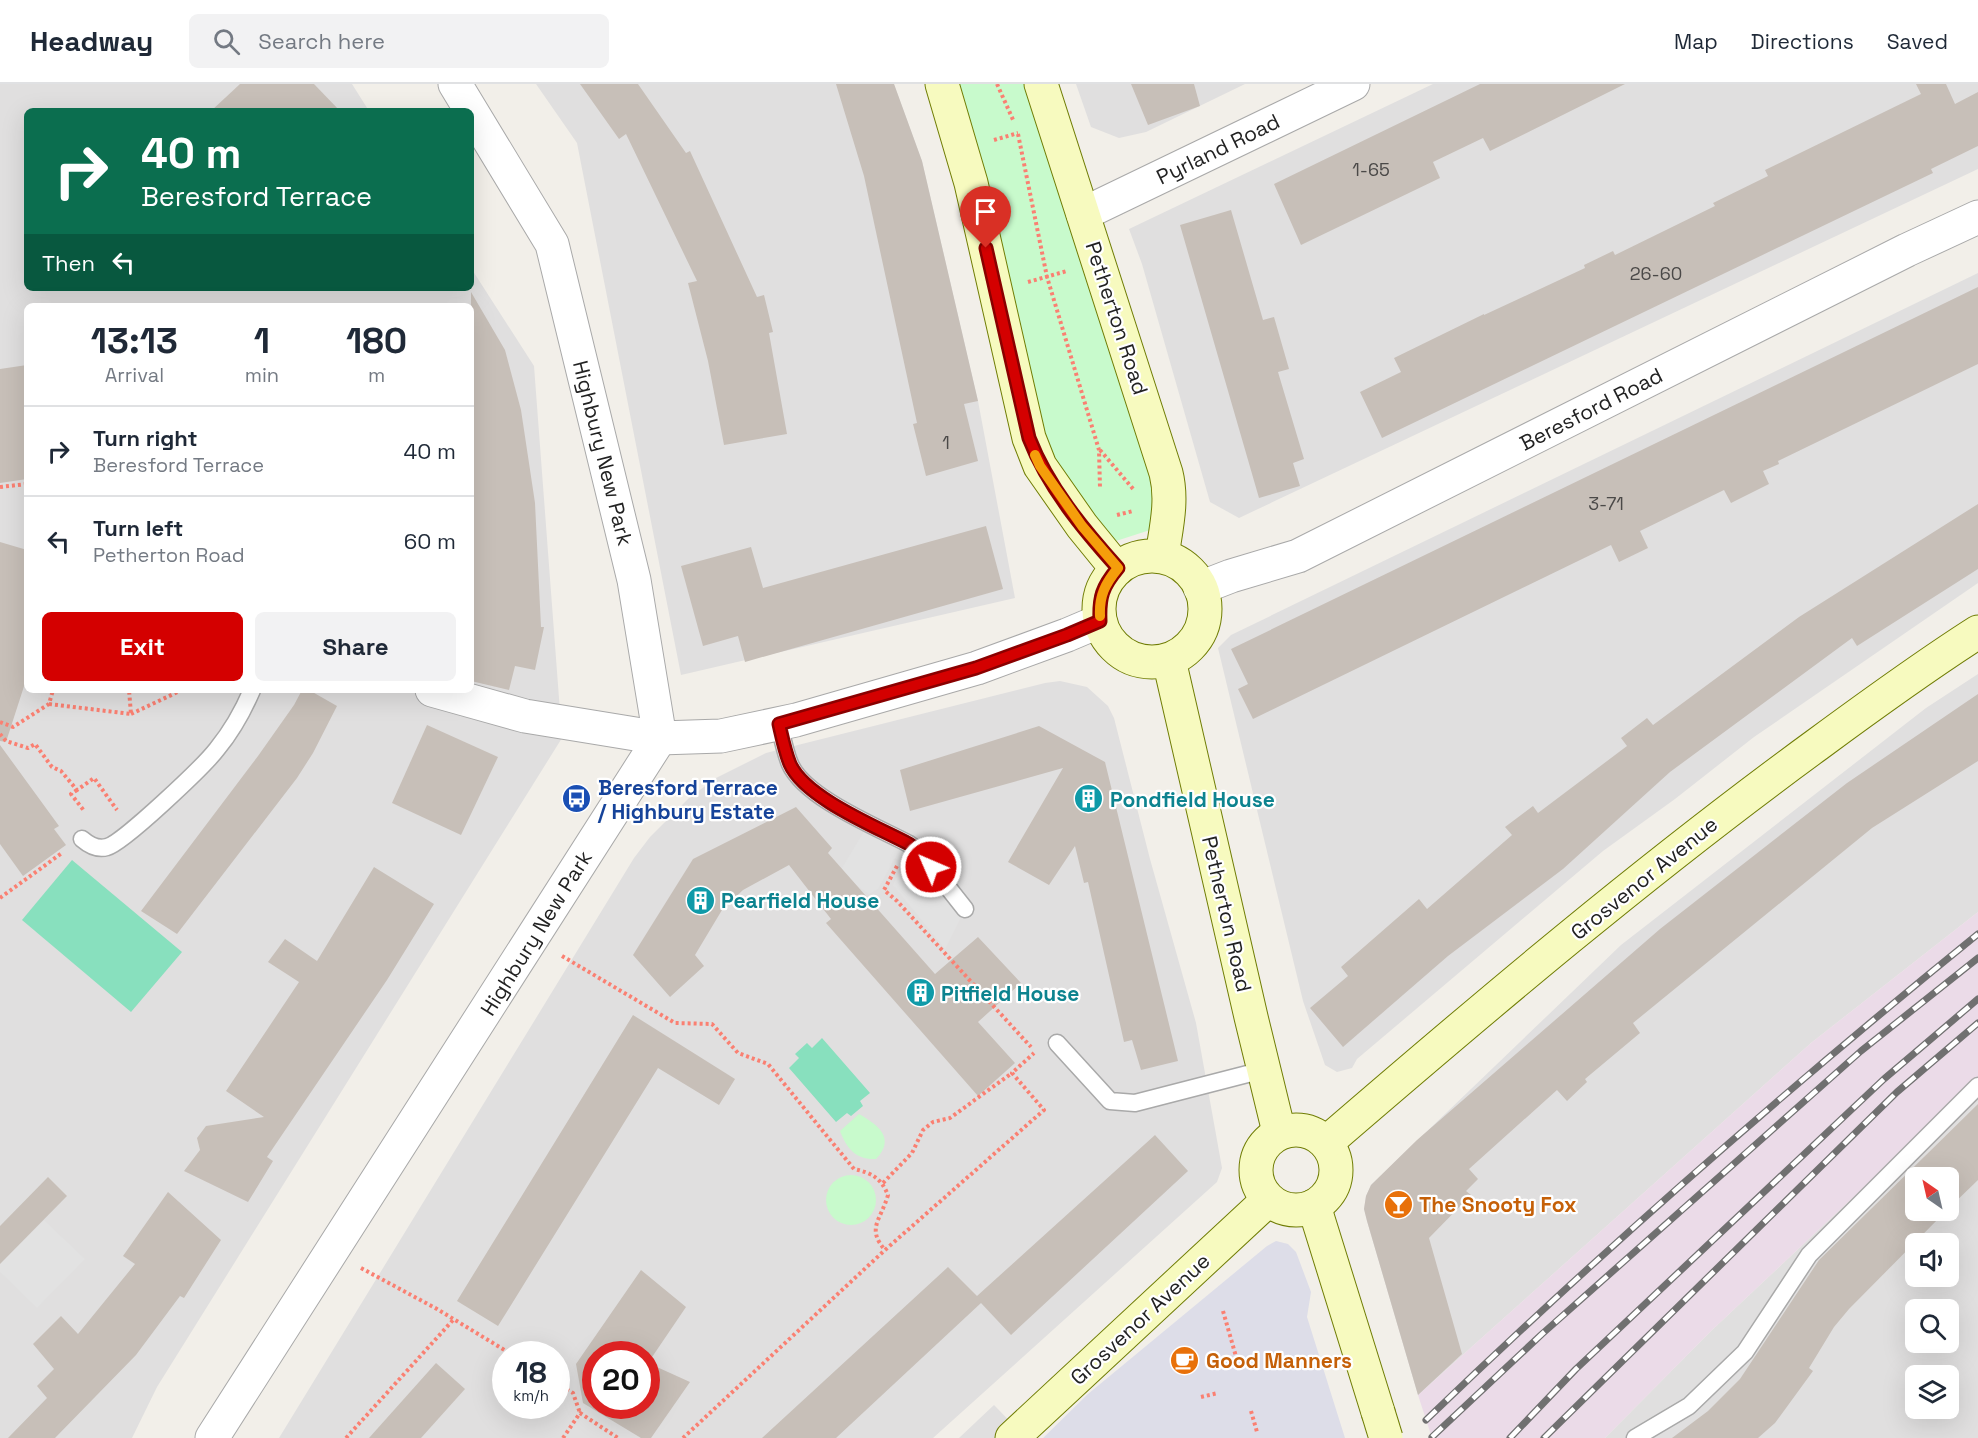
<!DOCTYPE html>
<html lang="en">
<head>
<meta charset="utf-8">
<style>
	:root { --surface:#fff; --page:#f2f2f3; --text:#1f2937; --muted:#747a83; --line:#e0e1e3; --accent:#d40000 }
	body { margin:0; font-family:"Space Grotesk",sans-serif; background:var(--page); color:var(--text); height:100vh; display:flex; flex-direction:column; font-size:22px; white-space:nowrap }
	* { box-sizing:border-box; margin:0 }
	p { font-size:20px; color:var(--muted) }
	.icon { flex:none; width:33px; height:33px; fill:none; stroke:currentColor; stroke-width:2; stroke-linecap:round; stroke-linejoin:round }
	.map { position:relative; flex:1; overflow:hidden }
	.details { position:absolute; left:24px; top:219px; width:450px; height:390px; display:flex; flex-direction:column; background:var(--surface); border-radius:9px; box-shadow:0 6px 24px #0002 }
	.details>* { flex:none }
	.banner { position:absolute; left:24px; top:24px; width:450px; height:183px; border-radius:9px; box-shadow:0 6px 24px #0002; background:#0b6e4f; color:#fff; overflow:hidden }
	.needle { width:39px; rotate:326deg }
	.tools { position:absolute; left:1905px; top:1083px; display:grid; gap:12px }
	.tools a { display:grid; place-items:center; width:54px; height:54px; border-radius:9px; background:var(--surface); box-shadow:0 6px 24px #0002; font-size:30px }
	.speed { position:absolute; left:492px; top:1257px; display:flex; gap:12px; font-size:30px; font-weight:700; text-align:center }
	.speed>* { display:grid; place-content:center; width:78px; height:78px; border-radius:50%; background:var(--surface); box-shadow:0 6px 24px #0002; line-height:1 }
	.speed small { font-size:15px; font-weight:400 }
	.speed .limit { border:9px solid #d22; background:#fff; color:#111 }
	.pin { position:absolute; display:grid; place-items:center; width:51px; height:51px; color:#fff; margin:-62px -26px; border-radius:50% 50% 50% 0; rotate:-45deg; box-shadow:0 0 6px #0007 }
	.pin .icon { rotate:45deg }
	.me { position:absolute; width:66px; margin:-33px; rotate:315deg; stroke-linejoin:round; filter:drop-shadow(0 0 4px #0008) }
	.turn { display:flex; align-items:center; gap:21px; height:126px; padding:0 18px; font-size:27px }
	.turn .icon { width:78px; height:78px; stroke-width:2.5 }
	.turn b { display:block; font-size:42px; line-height:51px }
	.then { display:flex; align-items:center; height:57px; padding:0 18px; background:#0003; gap:12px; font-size:22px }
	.eta { display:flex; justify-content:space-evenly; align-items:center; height:102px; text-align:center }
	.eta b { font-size:36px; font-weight:700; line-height:42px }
	.primary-button { display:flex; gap:12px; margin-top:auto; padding:12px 18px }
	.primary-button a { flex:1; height:69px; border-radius:9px; background:var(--accent); color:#fff; font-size:24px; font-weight:700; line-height:69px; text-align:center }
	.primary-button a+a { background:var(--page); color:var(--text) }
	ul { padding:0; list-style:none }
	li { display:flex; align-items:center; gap:18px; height:90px; padding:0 18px; border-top:2px solid var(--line) }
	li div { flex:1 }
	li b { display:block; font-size:22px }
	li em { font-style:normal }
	header { display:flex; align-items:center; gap:36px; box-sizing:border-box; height:84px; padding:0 30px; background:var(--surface); border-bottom:2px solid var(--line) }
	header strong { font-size:28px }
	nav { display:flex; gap:33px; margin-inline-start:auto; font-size:21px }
	.search { width:420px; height:54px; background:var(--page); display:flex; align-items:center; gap:15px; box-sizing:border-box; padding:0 21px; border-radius:9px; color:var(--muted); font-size:22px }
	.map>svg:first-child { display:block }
	.residential { fill:#e0dfdf; fill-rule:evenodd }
	.industrial { fill:#ebdbe8 }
	.park { fill:#c8facc }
	.pitch { fill:#88e0be }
	.parking { fill:#e2e2e2 }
	.plaza { fill:#dddde8 }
	.building { fill:#c7bfb8; fill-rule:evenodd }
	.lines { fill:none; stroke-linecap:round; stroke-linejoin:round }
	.lane-casing { stroke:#a9a9a9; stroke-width:19 }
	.street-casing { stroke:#a9a9a9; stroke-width:35 }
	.secondary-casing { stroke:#707d05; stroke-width:35 }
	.path { stroke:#fa8072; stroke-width:4; stroke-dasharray:3 3; stroke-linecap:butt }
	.lane { stroke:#fff; stroke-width:16 }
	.street { stroke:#fff; stroke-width:33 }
	.secondary { stroke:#f7fabf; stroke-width:33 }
	.rail-casing { stroke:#707070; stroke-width:7 }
	.rail { stroke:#fff; stroke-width:4.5; stroke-dasharray:14; stroke-linecap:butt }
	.secondary-bridge-casing { stroke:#707d05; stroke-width:35; stroke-linecap:butt }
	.secondary-bridge { stroke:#f7fabf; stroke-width:33 }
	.route-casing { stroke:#8a0000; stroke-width:15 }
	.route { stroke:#d40000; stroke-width:10 }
	.slow { stroke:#f59e0b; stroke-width:10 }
	.labels { text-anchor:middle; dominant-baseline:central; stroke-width:4.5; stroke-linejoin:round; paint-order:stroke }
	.number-label { font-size:18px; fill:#4b4948 }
	.street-label { font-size:21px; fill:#222; stroke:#fff }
	.transit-label { font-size:21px; font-weight:bold; fill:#164399; stroke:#fff; text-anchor:start }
	.culture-label { font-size:21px; font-weight:bold; fill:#0d838f; stroke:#fff; text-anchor:start }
	.food-label { font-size:21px; font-weight:bold; fill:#c56008; stroke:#fff; text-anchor:start }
</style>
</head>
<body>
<header>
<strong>Headway</strong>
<div class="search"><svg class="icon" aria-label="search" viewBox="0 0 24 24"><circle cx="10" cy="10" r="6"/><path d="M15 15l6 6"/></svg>Search here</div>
<nav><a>Map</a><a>Directions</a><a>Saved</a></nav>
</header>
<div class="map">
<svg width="1978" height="1354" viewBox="0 0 1978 1354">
	<rect width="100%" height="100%" fill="#f2efe9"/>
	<g class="residential">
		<path d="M0 0H352L369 27H27V204H471V184L534 282 562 654 157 1303 132 1354H0ZM27 222H471V606H27Z"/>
		<polygon points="536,0 894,0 922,77 978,317 1015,514 681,591 577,59"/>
		<polygon points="1076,0 1245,0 1146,48 1119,54 1091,43"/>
		<polygon points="1433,0 1978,0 1978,85 1239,434 1210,418 1142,180 1129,145"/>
		<polygon points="1978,189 1978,499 1754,653 1675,715 1603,767 1357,975 1352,984 1337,988 1325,981 1303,917 1218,564 1231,551"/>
		<polygon points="1978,590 1978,828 1811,959 1418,1311 1367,1137 1364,1125 1366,1112 1371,1101 1621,861 1926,624"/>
		<path d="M1060 597 1087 603 1108 622 1114 634 1150 775 1196 939 1222 1084 1217 1098 933 1354H279L634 774 650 753 689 714 716 694 766 669 1045 599ZM506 1270H556V1322H506ZM596 1270H646V1322H596Z"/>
		<path d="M1978 996V1354H1605L1711 1247ZM1916 1094H1948V1126H1916ZM1916 1160H1948V1192H1916ZM1916 1226H1948V1258H1916ZM1916 1292H1948V1324H1916Z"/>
		<polygon points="994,1321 1026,1354 959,1354"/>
	</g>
	<polygon class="industrial" points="1978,828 1978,996 1711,1247 1605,1354 1432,1354 1418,1311 1811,959"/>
	<g class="park">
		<polygon points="959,0 1029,0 1158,404 1150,446 1116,457 1094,436 1049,376 975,58"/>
		<path d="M859 1030C878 1041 896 1054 876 1075 856 1076 847 1065 840 1047Z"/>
		<circle cx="851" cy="1116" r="25"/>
	</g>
	<g class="pitch">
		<polygon points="72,776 182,868 131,928 22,836"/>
		<polygon points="822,954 870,1009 860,1017 863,1022 851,1032 847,1029 836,1038 789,984 799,974 795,970 807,959 812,964"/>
	</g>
	<g class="parking">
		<polygon points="869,739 909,760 965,825 945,865 893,801 904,779 895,774 878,805 869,810 839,789"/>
		<polygon points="44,1136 85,1175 37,1224 0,1188 0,1180"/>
	</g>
	<polygon class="plaza" points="1276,1157 1288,1160 1296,1168 1311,1208 1307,1233 1345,1354 1043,1354 1088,1310 1267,1162"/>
	<g class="building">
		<polygon points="240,0 314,0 340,27 211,27"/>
		<polygon points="580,0 638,0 686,69 690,67 757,213 764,211 773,248 769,249 787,350 724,361 708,277 688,199 697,197 626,50 619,55"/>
		<polygon points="836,0 894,0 922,77 978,317 964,320 978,377 926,392 913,340 917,339 864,92"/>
		<polygon points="1131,0 1194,0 1200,22 1148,41"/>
		<polygon points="1480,0 1625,0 1490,67 1483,54 1433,78 1440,94 1301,161 1274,100"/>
		<polygon points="1916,0 1946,0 1955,20 1978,8 1978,62 1931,85 1933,89 1382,354 1360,308 1401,288 1394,274 1484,230 1484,231 1585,184 1584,181 1613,167 1615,171 1715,122 1713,119 1768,92 1765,86 1921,10"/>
		<polygon points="1231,126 1263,236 1274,233 1289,285 1278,288 1304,375 1293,379 1300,402 1259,414 1180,141"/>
		<polygon points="1978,203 1978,280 1778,377 1779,380 1763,387 1769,400 1731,419 1724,406 1640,447 1648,464 1619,478 1611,461 1253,635 1238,605 1248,600 1231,565"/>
		<polygon points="471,208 505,266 521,326 535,419 541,543 544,543 535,586 515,582 509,606 471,597"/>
		<polygon points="27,281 27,395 0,399 0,285"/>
		<polygon points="1978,420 1978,485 1857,562 1852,554 1670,688 1563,785 1448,872 1343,963 1310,924 1348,892 1341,883 1419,815 1427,825 1512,751 1505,743 1533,722 1538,729 1627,662 1621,654 1647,634 1653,641 1799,533"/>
		<polygon points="986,442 1003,505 745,578 738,552 703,562 681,482 751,463 763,504"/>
		<polygon points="0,458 27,466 27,593 6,658 0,657"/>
		<polygon points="302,606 309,606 337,622 313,669 297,694 177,850 141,827 258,672 294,621"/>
		<polygon points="1978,610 1978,677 1872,744 1633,939 1640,949 1585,995 1587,998 1567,1017 1557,1006 1469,1085 1478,1095 1466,1107 1471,1111 1429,1154 1462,1270 1418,1311 1367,1137 1364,1125 1366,1112 1371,1101 1417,1056 1660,845 1847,699"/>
		<polygon points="427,641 498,673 461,751 392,719"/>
		<polygon points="1039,642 1105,678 1178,977 1141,986 1132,956 1124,958 1088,798 1084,799 1075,762 1049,801 1008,778 1063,684 910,727 900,686"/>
		<polygon points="0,661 59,742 54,745 66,761 23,792 0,760"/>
		<polygon points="796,723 832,764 828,769 935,890 978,853 1021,899 978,938 1015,979 978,1012 826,839 831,835 789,781 743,806 722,826 695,871 704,882 670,913 633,871 693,775"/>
		<polygon points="374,783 434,820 387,896 267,1073 273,1077 248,1118 184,1087 200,1066 197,1054 206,1042 264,1033 226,1007 299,898 268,878 285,855 317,877"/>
		<polygon points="633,931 735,995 719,1021 658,984 498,1242 457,1217"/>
		<polygon points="1978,1020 1978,1096 1948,1125 1948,1094 1916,1094 1916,1126 1947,1126 1849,1225 1834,1243 1809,1284 1813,1287 1775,1339 1758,1354 1672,1354 1708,1327 1740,1295 1819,1176"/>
		<polygon points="1155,1051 1188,1087 1011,1251 981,1219 836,1354 762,1354 948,1183 977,1212"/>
		<polygon points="48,1093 67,1112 0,1180 0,1142"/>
		<polygon points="168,1108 221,1156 184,1214 180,1212 136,1271 55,1354 8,1354 47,1314 37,1302 54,1285 33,1260 61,1232 78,1250 135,1180 123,1172"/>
		<path d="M641 1186 686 1223 648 1279 690 1298 651 1354H641L583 1319 576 1280ZM596 1270H646V1322H596Z"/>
		<polygon points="436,1279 465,1305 421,1354 369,1354"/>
	</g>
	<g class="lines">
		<defs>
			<g id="lane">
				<path d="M779 640C782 653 785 668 790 680 805 714 877 743 909 760L920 768 965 825"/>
				<path d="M82 755C89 761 97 766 107 763 123 759 204 682 217 665 231 648 243 627 252 606"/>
				<polyline points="1057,959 1110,1017 1135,1019 1263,986"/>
				<polyline points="1635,1354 1689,1322 1745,1268 1809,1171 1978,1002"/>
			</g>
			<g id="street">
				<polyline points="1083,130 1353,0"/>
				<polyline points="1200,504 1231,492 1298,472 1907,166 1978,133"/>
				<polyline points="432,606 525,632 660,654 721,652 796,636 977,584 1067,551 1100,537"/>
				<polyline points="212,1354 660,654 634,496 552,160 455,0"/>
			</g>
			<g id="secondary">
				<polyline points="942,0 971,99 1029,354 1040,382 1082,442 1117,485"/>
				<path d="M1041 0 1166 389C1173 417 1166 444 1162 472"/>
				<circle cx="1152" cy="525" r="53"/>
				<polyline points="1169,576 1251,933 1279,1048"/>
				<circle cx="1296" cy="1086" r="40"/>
				<path d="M1326 1059C1486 921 1648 784 1818 660 1871 621 1923 583 1978 548"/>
				<polyline points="1314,1122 1378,1328"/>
				<polyline points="1012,1354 1268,1116"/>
			</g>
		</defs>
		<use href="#lane" class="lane-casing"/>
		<use href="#street" class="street-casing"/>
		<use href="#secondary" class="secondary-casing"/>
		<g class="path">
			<polyline points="997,0 1014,38"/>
			<polyline points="1018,50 1047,193 1099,366 1100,404"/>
			<polyline points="994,56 1018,49"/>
			<polyline points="1028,198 1067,187"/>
			<polyline points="1100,366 1134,406"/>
			<polyline points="0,403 27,400"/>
			<polyline points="1117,431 1133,427"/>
			<polyline points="49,620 131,630 129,606"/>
			<polyline points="131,630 182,606"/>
			<polyline points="0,638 13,643 49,620 53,606"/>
			<polyline points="0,650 6,657 28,664 35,660 52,683 61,687 77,706 94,694 117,726"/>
			<polyline points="77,706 71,710 85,728"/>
			<polyline points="897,782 884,806 897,817 1031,963"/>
			<polyline points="0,814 62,769"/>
			<path d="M562 872 675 939 712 940 738 969 768 980 854 1085C872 1089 881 1094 888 1111 881 1136 866 1144 885 1166"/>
			<polyline points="883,1099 912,1069 923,1046 933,1038 950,1034 1012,989"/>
			<polyline points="361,1184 437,1225 511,1270"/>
			<polyline points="1223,1227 1237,1276"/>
			<polyline points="556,1299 573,1309 580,1329"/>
			<polyline points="1201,1313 1218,1309"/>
			<polyline points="1251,1327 1257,1348"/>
			<polyline points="346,1354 454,1235"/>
			<polyline points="563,1354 580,1329 618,1354"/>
			<polyline points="683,1354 885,1166 1044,1026 1012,989 1034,969"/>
		</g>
		<use href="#lane" class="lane"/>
		<use href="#street" class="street"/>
		<use href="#secondary" class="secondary"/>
		<defs>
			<g id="rail">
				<path d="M1426 1336C1603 1166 1788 1004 1978 850"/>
				<polyline points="1432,1353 1542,1250 1861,967 1978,874"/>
				<polyline points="1510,1354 1576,1285 1884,995 1978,915"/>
				<polyline points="1544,1354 1897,1008 1978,939"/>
			</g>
		</defs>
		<use href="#rail" class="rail-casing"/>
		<use href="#rail" class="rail"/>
		<defs>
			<polyline id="secondary-bridge" points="1378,1328 1386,1354"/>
		</defs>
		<use href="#secondary-bridge" class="secondary-bridge-casing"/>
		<use href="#secondary-bridge" class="secondary-bridge"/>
	</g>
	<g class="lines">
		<defs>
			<path id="route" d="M931 783 920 768 909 760C877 743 805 714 790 680 785 668 782 653 779 640L976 584 1067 551 1100 537C1099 513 1102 503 1118 484 1083 445 1048 403 1029 354L986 164"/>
		</defs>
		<use href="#route" class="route-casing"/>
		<use href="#route" class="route"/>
		<path class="slow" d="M1035 371 1040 382 1082 442 1118 484C1105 500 1099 512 1100 532"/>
	</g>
	<defs>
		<symbol id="bus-disc" viewBox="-11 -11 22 22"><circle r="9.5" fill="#1a4fb4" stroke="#fff"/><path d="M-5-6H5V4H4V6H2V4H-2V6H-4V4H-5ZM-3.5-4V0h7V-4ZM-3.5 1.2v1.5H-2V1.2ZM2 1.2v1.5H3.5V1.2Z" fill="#fff"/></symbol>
		<symbol id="building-disc" viewBox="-11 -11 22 22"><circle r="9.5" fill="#0f9aa8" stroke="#fff"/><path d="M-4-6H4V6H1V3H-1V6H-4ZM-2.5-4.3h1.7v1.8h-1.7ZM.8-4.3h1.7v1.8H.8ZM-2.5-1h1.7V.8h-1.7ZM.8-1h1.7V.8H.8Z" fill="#fff"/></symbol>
		<symbol id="bar-disc" viewBox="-11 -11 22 22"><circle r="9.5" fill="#e8710a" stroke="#fff"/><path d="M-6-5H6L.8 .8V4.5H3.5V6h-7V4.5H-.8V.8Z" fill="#fff"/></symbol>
		<symbol id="cafe-disc" viewBox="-11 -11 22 22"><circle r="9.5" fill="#e8710a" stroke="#fff"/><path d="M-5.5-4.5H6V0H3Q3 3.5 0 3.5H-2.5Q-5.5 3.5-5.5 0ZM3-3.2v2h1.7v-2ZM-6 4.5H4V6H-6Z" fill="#fff"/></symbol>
	</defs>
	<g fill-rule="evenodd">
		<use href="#bus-disc" x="560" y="698" width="33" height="33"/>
		<use href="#building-disc" x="1072" y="698" width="33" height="33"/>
		<use href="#building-disc" x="684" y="800" width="33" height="33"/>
		<use href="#building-disc" x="904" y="892" width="33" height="33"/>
		<use href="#bar-disc" x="1382" y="1104" width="33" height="33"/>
		<use href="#cafe-disc" x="1168" y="1260" width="33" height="33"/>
	</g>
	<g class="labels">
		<g class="number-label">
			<text x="1371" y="85">1-65</text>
			<text x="1656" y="189">26-60</text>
			<text x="946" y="358">1</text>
			<text x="1606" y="419">3-71</text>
		</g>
		<g class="street-label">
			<text transform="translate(1218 65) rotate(-26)">Pyrland Road</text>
			<text transform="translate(1117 234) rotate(72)">Petherton Road</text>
			<text transform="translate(1591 325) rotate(-27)">Beresford Road</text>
			<text transform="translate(603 369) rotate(76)">Highbury New Park</text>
			<text transform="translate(1644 794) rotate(-39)">Grosvenor Avenue</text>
			<text transform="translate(1227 830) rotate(77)">Petherton Road</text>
			<text transform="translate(536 849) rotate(-58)">Highbury New Park</text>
			<text transform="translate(1140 1235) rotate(-43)">Grosvenor Avenue</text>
		</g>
		<g class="transit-label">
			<text x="598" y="703">Beresford Terrace<tspan x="598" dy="24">/ Highbury Estate</tspan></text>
		</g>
		<g class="culture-label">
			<text x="1110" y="715">Pondfield House</text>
			<text x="721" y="816">Pearfield House</text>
			<text x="941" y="909">Pitfield House</text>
		</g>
		<g class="food-label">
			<text x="1419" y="1120">The Snooty Fox</text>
			<text x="1206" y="1276">Good Manners</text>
		</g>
	</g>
</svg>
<div class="tools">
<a><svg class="needle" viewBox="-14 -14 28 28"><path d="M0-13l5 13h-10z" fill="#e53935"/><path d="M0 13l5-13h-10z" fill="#747a83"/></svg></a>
<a><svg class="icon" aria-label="sound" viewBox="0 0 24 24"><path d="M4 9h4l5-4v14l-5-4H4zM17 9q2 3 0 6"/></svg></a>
<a><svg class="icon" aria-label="search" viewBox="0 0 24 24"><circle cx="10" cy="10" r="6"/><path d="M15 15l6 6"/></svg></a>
<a><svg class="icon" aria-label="layers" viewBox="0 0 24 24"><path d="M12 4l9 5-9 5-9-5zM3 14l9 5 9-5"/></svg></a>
</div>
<div class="speed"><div>18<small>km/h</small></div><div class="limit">20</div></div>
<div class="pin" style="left:986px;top:164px;background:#d93025"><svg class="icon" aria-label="arrive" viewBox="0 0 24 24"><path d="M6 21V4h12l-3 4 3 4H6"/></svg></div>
<svg class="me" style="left:931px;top:783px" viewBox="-20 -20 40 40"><circle r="17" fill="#d40000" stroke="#fff" stroke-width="3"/><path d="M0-11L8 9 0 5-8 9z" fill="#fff"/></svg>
<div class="banner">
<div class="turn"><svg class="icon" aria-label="right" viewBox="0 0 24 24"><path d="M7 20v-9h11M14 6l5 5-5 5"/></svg><div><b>40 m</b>Beresford Terrace</div></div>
<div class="then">Then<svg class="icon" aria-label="left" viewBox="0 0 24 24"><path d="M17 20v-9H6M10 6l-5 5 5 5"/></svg></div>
</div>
<section class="details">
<div class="eta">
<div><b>13:13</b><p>Arrival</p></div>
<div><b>1</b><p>min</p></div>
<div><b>180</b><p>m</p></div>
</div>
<ul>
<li><svg class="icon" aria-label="right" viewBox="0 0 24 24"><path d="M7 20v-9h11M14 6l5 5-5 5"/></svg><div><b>Turn right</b><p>Beresford Terrace</p></div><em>40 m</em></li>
<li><svg class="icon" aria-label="left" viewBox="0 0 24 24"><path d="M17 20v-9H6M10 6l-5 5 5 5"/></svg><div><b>Turn left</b><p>Petherton Road</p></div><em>60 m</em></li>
</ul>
<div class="primary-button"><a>Exit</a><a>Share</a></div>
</section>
</div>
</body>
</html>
